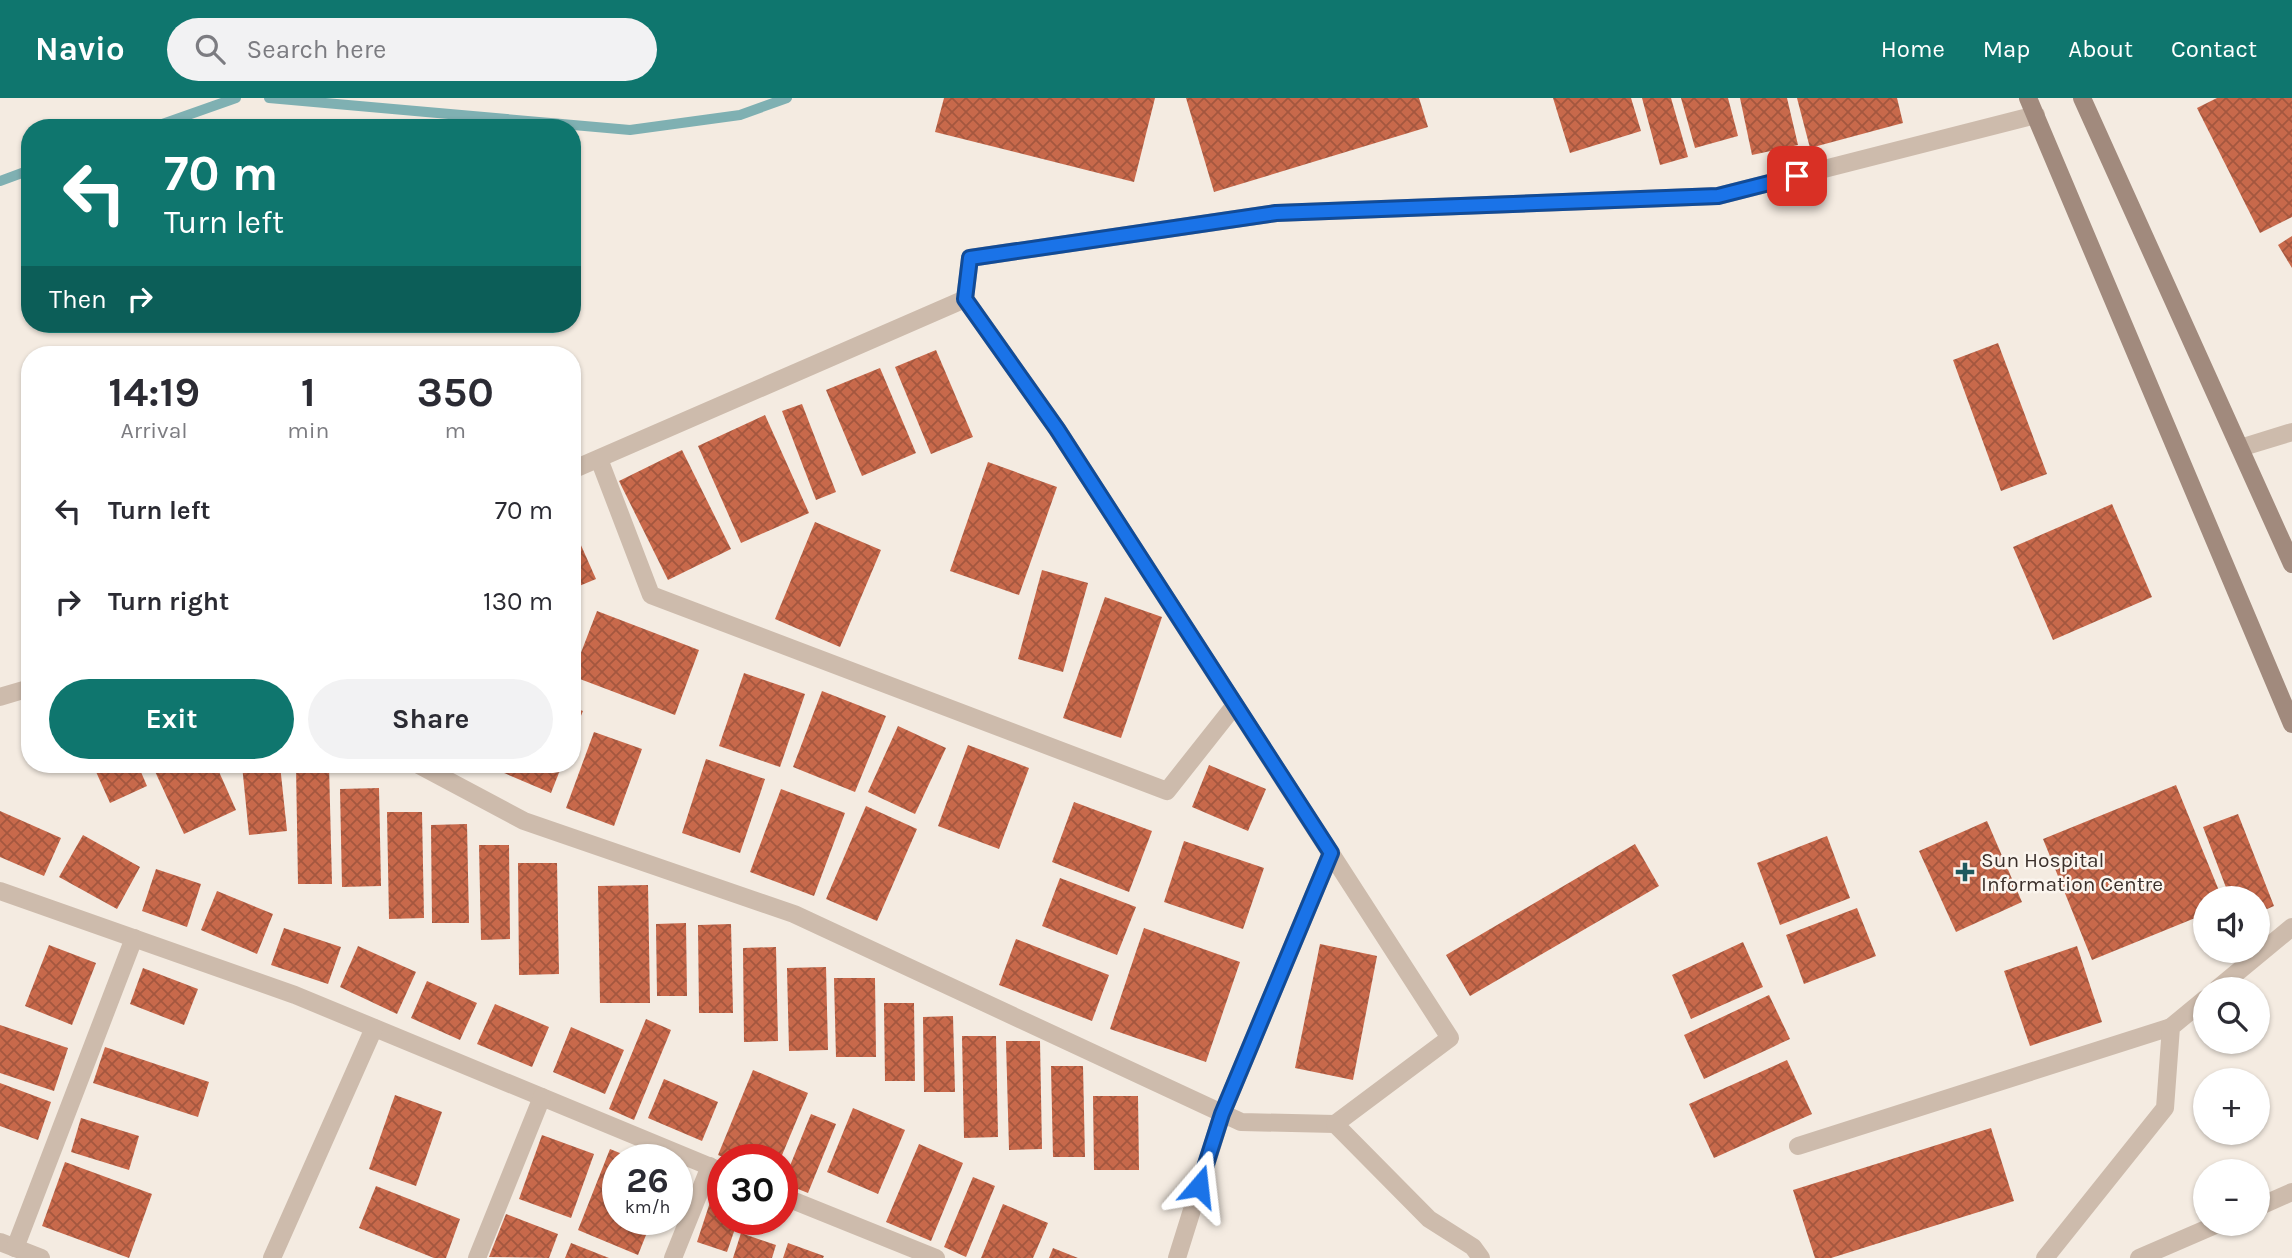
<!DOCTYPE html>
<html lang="en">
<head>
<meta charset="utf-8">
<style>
	:root { --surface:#fff; --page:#f2f2f3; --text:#2b2b33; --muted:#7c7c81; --accent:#0f766e }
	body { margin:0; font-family:Karla,sans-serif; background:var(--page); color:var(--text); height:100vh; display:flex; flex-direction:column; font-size:26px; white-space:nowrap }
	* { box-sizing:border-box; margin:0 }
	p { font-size:23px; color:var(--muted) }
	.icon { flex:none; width:38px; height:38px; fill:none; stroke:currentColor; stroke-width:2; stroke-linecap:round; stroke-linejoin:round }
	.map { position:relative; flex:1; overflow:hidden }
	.side { position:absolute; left:21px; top:248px; width:560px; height:427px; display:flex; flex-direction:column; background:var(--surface); border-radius:28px; box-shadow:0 2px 5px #0004 }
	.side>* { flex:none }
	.guide { position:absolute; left:21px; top:21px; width:560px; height:214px; border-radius:28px; box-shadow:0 2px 5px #0004; background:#0f766e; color:#fff; overflow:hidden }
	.buttons { position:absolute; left:2193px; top:788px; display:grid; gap:14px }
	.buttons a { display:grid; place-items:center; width:77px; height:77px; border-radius:50%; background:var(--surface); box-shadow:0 2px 5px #0004; font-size:35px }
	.speed { position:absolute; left:602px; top:1046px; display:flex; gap:14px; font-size:35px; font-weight:700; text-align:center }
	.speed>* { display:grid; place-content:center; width:91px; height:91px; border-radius:50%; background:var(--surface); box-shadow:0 2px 5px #0004; line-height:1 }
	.speed small { font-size:18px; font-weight:400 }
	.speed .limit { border:10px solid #d22; background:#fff; color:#111 }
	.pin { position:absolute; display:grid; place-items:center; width:60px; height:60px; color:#fff; margin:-30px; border-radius:14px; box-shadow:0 4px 10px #0006 }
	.me { position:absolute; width:77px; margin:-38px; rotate:17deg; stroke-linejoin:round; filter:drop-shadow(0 0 5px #0008) }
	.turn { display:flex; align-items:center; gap:24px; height:147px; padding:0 28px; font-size:32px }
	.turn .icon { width:91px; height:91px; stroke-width:2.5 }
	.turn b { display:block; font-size:49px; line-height:60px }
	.then { display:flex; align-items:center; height:66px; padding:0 28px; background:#0003; gap:14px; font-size:26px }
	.eta { display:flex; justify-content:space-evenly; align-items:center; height:119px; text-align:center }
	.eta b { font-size:42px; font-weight:700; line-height:49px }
	.button { display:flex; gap:14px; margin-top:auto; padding:14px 28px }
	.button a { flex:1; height:80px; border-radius:42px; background:var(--accent); color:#fff; font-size:28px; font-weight:700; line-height:80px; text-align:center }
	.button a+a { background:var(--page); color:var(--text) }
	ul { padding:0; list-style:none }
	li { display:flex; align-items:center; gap:21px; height:91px; padding:0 28px }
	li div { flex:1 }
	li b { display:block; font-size:26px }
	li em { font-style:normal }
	header { display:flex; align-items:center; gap:42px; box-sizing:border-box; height:98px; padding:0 35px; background:var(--accent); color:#fff }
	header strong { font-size:33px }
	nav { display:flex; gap:38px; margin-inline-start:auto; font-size:24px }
	.search { width:490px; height:63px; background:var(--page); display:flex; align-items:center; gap:18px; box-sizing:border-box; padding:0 24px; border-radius:38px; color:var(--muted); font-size:26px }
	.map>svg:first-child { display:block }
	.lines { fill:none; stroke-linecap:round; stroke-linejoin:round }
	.stream { stroke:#7fb0b2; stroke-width:10 }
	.building { fill:url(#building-cross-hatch) }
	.lane { stroke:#cdbbac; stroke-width:18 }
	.street { stroke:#cdbbac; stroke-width:18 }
	.secondary { stroke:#a18a7d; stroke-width:18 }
	.route-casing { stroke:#114b97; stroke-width:18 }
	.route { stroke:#1a73e8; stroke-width:12 }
	.poi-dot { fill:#1f5a5e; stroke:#fbf5ee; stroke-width:2.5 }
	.labels { text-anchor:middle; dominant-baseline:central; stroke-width:5; stroke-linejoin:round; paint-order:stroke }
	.poi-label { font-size:21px; fill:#3b302b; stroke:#fbf5ee; text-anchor:start }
</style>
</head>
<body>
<header>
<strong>Navio</strong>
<div class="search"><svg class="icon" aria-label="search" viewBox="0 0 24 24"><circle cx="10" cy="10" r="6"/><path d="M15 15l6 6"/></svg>Search here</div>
<nav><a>Home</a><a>Map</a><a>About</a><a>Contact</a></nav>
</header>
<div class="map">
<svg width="2292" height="1160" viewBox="0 0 2292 1160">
	<defs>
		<pattern id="building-cross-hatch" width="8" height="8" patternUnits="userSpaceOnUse" patternTransform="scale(1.75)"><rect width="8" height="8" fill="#c8694b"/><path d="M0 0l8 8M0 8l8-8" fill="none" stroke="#a4573f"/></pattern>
	</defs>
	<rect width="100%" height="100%" fill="#f4ebe1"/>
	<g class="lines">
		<g class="stream">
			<polyline points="269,0 630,32 740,17 787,0"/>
			<polyline points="151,30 236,0"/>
			<polyline points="0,83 30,72"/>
		</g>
	</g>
	<g class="building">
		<polygon points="944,0 1155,0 1134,84 935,34"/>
		<polygon points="1186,0 1419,0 1428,29 1214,94"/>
		<polygon points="1553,0 1631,0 1641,33 1570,55"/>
		<polygon points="1642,0 1671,0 1688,59 1660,67"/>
		<polygon points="1681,0 1728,0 1738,38 1695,50"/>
		<polygon points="1740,0 1787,0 1798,47 1752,57"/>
		<polygon points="1797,0 1897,0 1903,25 1810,50"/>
		<polygon points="2217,0 2292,0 2292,119 2260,135 2197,10"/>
		<polygon points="2292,138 2292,170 2278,147"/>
		<polygon points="1998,245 2047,376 2001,393 1953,262"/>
		<polygon points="936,252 973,339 931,356 895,269"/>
		<polygon points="880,270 916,355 862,378 826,292"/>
		<polygon points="802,306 836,394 816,402 782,313"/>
		<polygon points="765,317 809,415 741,445 698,348"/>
		<polygon points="682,352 731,451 668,482 619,383"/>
		<polygon points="988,364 1057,389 1019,497 950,473"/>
		<polygon points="2112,406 2152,499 2053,542 2013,449"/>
		<polygon points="815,424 881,452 840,549 775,521"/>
		<polygon points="572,427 596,481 572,491"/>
		<polygon points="1042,472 1088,485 1063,574 1018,561"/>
		<polygon points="1105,499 1162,519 1121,640 1063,620"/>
		<polygon points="597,513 699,552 675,617 572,578"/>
		<polygon points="744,575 805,596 780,669 719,648"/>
		<polygon points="822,593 886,618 855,694 793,669"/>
		<polygon points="572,609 583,613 572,639"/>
		<polygon points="898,628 946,650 915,716 868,694"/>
		<polygon points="594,634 642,651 614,728 566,710"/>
		<polygon points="968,647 1029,670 999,751 938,728"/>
		<polygon points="706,661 765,681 740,755 682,735"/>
		<polygon points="93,667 138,667 147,688 110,705"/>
		<polygon points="152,667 216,667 236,712 184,736"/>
		<polygon points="242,667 280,667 287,733 249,737"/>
		<polygon points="296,667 329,667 332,786 298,786"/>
		<polygon points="485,667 562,667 551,695"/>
		<polygon points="1209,667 1266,691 1248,733 1192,709"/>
		<polygon points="2176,687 2222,800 2205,800 2205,816 2092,862 2043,741"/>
		<polygon points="379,690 381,788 342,789 340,691"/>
		<polygon points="781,691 845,715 814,798 750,774"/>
		<polygon points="1074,704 1152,733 1129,794 1052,764"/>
		<polygon points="866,708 917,731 877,823 826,801"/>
		<polygon points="0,713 61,740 44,778 0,759"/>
		<polygon points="387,714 422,714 424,820 389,821"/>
		<polygon points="2238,716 2274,808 2258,815 2258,800 2230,800 2203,729"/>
		<polygon points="1987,723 2022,804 1956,834 1919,753"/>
		<polygon points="467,726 469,825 432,825 431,727"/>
		<polygon points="83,737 140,769 117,811 59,779"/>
		<polygon points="1827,738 1850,800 1780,827 1757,765"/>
		<polygon points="1184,743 1264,770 1243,831 1164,804"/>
		<polygon points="1635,746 1659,788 1470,898 1446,857"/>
		<polygon points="479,747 509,747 510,841 481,842"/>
		<polygon points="518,765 557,765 559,876 519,877"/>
		<polygon points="156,771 201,786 187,829 142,813"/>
		<polygon points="1060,780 1136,809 1117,857 1042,828"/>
		<polygon points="648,787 650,905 600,905 598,788"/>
		<polygon points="217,793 273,816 257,856 201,832"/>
		<polygon points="1857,810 1876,858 1804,886 1786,837"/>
		<polygon points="686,825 687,898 657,898 656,826"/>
		<polygon points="731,826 733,915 699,915 698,827"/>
		<polygon points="284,830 341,849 328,886 271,867"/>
		<polygon points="1144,830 1240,864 1206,964 1110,931"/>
		<polygon points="1016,841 1109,877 1092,923 999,887"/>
		<polygon points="1743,844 1763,889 1691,921 1672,877"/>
		<polygon points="1320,846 1377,858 1353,982 1295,970"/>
		<polygon points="49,847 96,865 72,927 25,908"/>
		<polygon points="358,848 416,874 397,916 340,889"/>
		<polygon points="2077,848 2102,924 2030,948 2004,873"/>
		<polygon points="776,849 778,943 744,944 743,850"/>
		<polygon points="826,869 828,952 789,953 787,870"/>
		<polygon points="143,870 198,891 184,927 130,906"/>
		<polygon points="834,880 875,880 876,959 836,959"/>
		<polygon points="427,883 477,905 460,942 411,920"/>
		<polygon points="1769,897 1790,941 1704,981 1684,937"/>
		<polygon points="884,905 914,905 915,983 885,983"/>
		<polygon points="495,906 549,929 532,969 477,946"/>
		<polygon points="953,918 955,994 924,994 923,919"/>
		<polygon points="646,921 671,932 634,1022 609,1011"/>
		<polygon points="0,927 68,950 54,993 0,975"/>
		<polygon points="571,929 624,952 605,996 553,974"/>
		<polygon points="962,938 996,938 998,1039 964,1040"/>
		<polygon points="1006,943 1040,943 1042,1051 1009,1052"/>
		<polygon points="105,949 209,984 198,1019 93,985"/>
		<polygon points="1787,962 1812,1016 1714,1060 1689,1006"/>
		<polygon points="1051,968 1083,968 1085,1059 1053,1059"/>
		<polygon points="753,972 808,995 780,1062 730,1062 718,1057"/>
		<polygon points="664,981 718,1004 702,1043 648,1020"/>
		<polygon points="0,985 51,1004 38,1042 0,1028"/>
		<polygon points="395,997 442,1014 416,1088 369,1071"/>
		<polygon points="1093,998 1138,998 1139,1072 1094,1072"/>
		<polygon points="853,1010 905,1032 878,1096 827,1074"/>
		<polygon points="811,1016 836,1026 808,1095 783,1085"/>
		<polygon points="81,1020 139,1038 129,1072 71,1054"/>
		<polygon points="1991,1030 2014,1103 1831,1160 1815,1160 1793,1092"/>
		<polygon points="542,1037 594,1056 571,1120 519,1101"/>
		<polygon points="919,1046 963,1065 931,1143 886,1124"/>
		<polygon points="610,1051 637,1062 618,1062 618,1122 652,1122 638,1157 578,1132"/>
		<polygon points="65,1064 152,1096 129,1160 42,1128"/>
		<polygon points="973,1079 995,1088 966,1159 944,1149"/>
		<polygon points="376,1088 460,1121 446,1160 434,1160 359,1130"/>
		<polygon points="713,1095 723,1098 723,1122 738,1122 727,1154 697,1144"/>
		<polygon points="1003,1106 1048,1125 1033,1160 981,1160"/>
		<polygon points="506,1116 558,1136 549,1160 489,1159"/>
		<polygon points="741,1135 776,1147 772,1160 733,1160"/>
		<polygon points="571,1145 609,1160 565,1160"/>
		<polygon points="788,1145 824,1158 823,1160 783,1160"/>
		<polygon points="1053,1150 1078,1160 1049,1160"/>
	</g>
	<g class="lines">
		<polyline class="lane" points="2240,350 2292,334"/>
		<g class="street">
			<polyline points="599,361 651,497 1167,693 1235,607"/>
			<polyline points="572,372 965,201"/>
			<polyline points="0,599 30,590"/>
			<polyline points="419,667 524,723 794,816 1241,1024 1335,1026"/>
			<polyline points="0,793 295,897 723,1074"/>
			<polyline points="2217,891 2292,829"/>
			<polyline points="1798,1048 2171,929"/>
			<polyline points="782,1098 936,1160"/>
			<polyline points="2258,1109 2292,1094"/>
			<polyline points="0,1144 41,1160"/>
			<polyline points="15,1150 134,840"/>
			<polyline points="272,1160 374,930"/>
			<polyline points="477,1160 542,999"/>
			<polyline points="673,1160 710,1068"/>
			<polyline points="1177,1160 1222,1016 1331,755"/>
			<polyline points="1481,1160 1473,1149 1429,1121 1335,1026 1450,940 1057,331 965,201 970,160 1276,115 1718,98 2036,17"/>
			<polyline points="2045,1160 2165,1010 2171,929 2205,901"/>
			<polyline points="2139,1160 2220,1125"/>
		</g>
		<g class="secondary">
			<polyline points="2028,0 2292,626"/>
			<polyline points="2082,0 2292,466"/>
		</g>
	</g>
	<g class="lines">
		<defs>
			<polyline id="route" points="1199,1088 1222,1016 1331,755 1057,331 965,201 970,160 1276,115 1718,98 1797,78"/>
		</defs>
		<use href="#route" class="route-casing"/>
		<use href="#route" class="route"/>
	</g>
	<path class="poi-dot" d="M1961.5 763.5h7v7h7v7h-7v7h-7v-7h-7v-7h7z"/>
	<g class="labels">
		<g class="poi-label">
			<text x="1981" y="762">Sun Hospital<tspan x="1981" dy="24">Information Centre</tspan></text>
		</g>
	</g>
</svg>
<div class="buttons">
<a><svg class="icon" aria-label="sound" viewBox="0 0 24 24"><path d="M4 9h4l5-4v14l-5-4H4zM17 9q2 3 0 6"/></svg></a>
<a><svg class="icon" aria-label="search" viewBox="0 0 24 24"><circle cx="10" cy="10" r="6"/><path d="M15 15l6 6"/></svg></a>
<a>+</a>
<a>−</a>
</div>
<div class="speed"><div>26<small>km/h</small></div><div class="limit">30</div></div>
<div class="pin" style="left:1797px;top:78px;background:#d93025"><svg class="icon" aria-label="arrive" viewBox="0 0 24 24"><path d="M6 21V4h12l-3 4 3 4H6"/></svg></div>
<svg class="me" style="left:1199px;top:1088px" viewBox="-20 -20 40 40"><path d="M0-17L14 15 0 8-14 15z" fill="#1a73e8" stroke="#fff" stroke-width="4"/></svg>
<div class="guide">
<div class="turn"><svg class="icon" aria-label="left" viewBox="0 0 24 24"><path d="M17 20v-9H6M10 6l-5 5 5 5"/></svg><div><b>70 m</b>Turn left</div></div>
<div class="then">Then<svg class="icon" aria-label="right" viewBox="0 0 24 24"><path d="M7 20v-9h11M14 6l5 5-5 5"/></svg></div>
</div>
<section class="side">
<div class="eta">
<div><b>14:19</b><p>Arrival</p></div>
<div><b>1</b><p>min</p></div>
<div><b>350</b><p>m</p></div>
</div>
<ul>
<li><svg class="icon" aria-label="left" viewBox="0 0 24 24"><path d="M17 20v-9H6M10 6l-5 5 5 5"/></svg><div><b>Turn left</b></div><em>70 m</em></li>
<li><svg class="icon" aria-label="right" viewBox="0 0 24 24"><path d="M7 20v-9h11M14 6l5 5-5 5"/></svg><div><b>Turn right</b></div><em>130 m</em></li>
</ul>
<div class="button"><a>Exit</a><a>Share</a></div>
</section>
</div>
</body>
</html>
